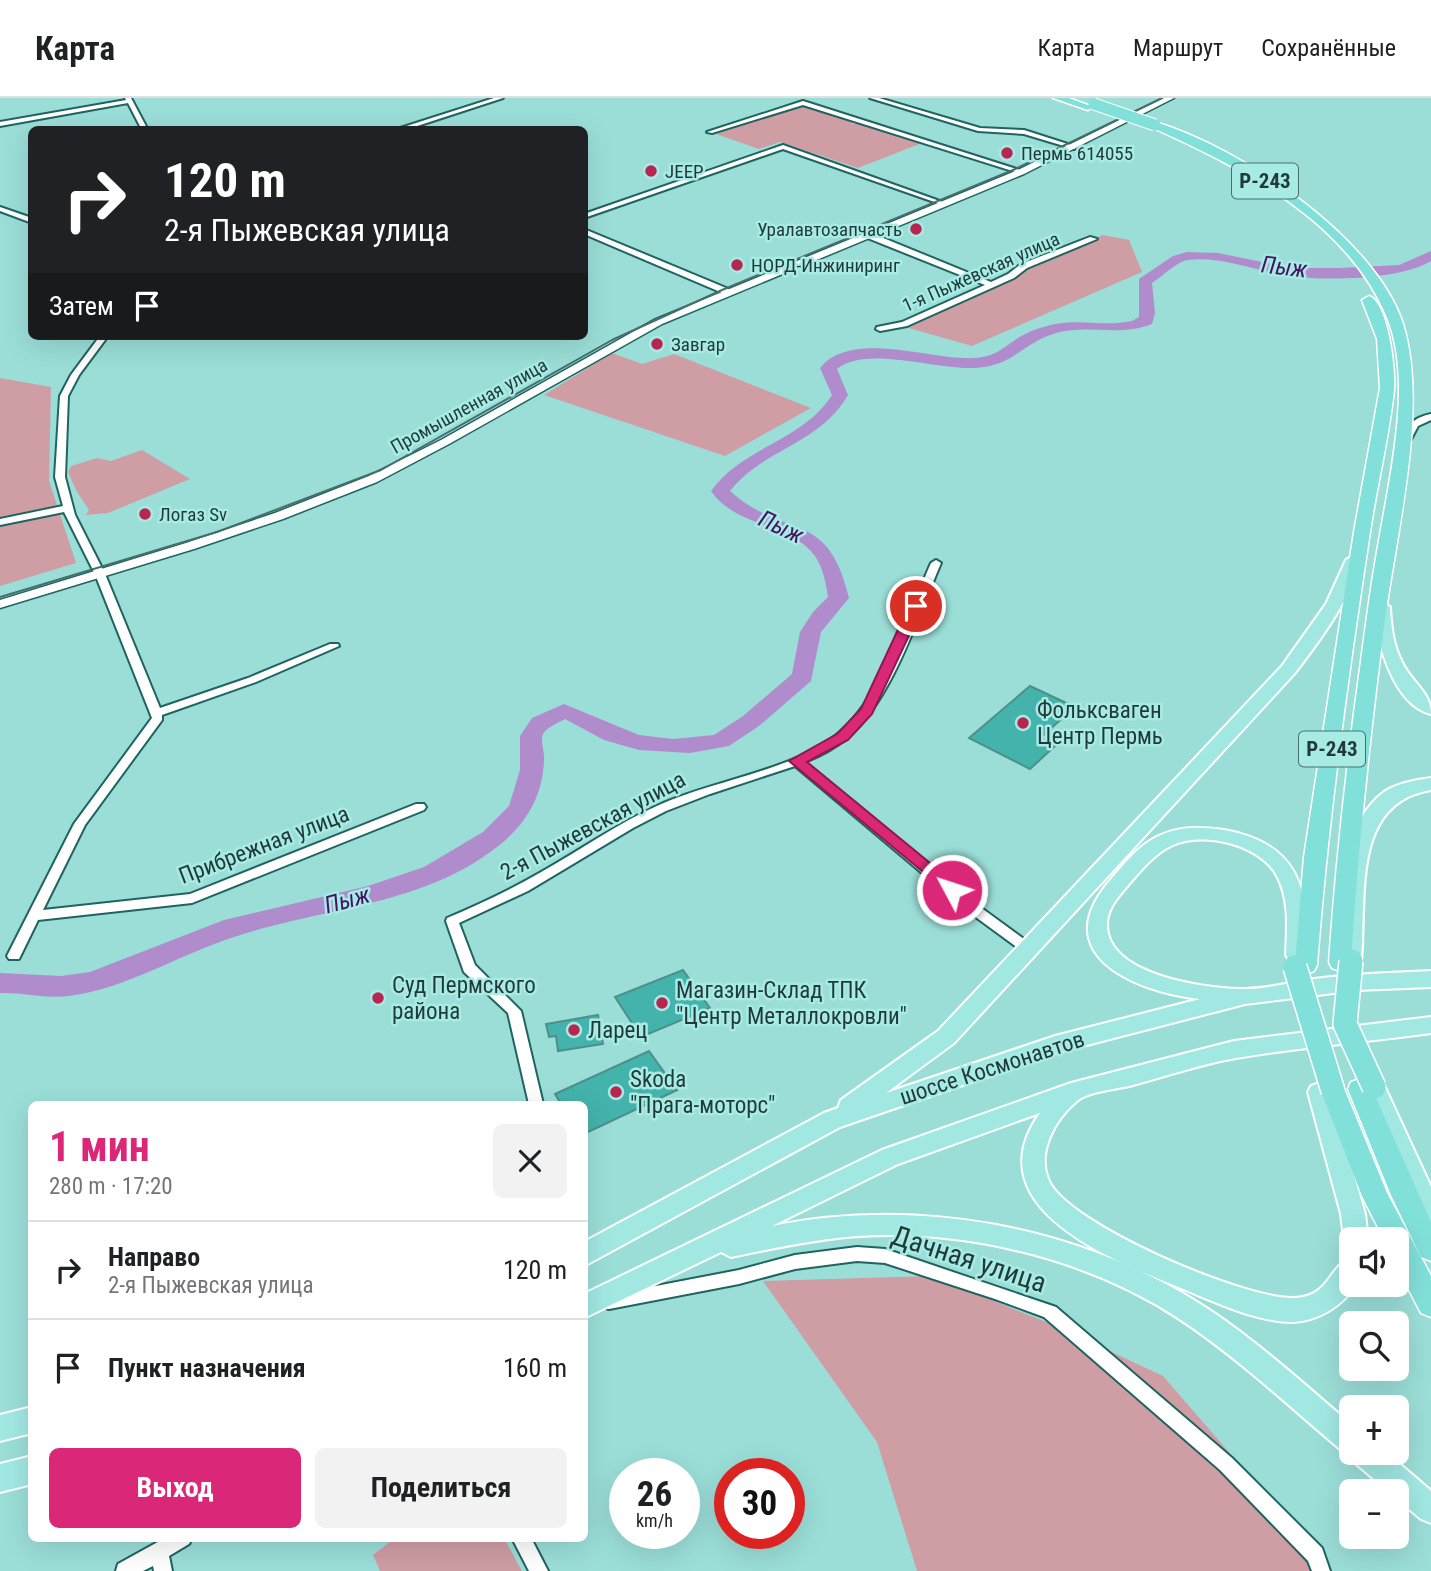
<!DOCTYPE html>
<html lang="ru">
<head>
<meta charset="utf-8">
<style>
	:root { --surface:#fff; --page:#f2f2f2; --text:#202124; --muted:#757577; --line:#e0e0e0; --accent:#db2777 }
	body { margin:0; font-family:"Roboto Condensed",sans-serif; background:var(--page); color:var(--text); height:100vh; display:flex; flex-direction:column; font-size:26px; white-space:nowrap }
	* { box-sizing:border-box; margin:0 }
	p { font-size:23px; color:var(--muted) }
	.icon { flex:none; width:38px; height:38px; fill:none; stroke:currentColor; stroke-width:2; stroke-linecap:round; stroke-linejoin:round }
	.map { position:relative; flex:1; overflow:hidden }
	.sheet { position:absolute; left:28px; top:1003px; width:560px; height:441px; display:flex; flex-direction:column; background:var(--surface); border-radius:10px; box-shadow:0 7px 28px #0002 }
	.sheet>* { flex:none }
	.guide { position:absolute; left:28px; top:28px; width:560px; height:214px; border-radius:10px; box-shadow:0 7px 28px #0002; background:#202124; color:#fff; overflow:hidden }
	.fabs { position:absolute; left:1339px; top:1129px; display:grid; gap:14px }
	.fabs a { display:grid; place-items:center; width:70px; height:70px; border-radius:10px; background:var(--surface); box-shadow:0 7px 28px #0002; font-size:35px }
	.speed { position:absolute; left:609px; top:1360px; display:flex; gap:14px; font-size:35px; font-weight:700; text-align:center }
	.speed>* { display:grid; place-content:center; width:91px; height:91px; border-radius:50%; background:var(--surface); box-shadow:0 7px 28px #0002; line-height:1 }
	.speed small { font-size:18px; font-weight:400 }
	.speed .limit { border:10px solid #d22; background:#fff; color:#111 }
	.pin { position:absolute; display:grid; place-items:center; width:60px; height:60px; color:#fff; margin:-30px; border:4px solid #fff; border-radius:50%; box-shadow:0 2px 7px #0007 }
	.me { position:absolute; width:77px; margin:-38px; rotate:310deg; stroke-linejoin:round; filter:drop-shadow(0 0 5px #0008) }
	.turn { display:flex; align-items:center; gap:24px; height:147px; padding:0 21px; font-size:32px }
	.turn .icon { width:91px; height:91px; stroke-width:2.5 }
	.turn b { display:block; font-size:49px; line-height:60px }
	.then { display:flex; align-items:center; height:66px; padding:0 21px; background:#0003; gap:14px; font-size:26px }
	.round { display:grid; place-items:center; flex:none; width:74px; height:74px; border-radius:10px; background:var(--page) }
	.headline { display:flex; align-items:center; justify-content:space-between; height:119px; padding:0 21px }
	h1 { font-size:42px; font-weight:700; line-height:52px; color:var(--accent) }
	.cta { display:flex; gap:14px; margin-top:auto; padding:14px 21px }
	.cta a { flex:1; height:80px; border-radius:10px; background:var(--accent); color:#fff; font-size:28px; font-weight:700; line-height:80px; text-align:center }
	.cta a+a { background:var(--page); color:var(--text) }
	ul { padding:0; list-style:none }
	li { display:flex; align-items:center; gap:21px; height:98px; padding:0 21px; border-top:2px solid var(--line) }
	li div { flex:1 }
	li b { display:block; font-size:26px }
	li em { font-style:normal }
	header { display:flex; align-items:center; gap:42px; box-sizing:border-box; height:98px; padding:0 35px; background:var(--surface); border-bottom:2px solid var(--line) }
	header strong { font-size:33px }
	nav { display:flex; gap:38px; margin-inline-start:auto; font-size:24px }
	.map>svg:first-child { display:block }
	.green { fill:#cf9da4 }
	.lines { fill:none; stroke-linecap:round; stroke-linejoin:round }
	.river { fill:#b08ccd; fill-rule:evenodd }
	.building { fill:#44b3ac; stroke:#4e8f8a; stroke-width:2 }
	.minor-casing { stroke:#1f6460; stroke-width:4 }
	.tertiary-casing { stroke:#1f6460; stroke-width:3 }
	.primary-casing { stroke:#fff; stroke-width:4 }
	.trunk-casing { stroke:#fff; stroke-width:3 }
	.minor { fill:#fff; fill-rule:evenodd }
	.tertiary { fill:#fff; fill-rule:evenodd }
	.primary { fill:#a1e8e3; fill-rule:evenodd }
	.trunk { fill:#82e0da; fill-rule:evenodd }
	.tram { stroke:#466e6b; stroke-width:2 }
	.trunk-bridge-far1-casing { stroke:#fff; stroke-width:13; stroke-linecap:butt }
	.trunk-bridge-casing { stroke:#fff; stroke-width:26; stroke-linecap:butt }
	.trunk-bridge-far1 { stroke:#82e0da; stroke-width:11 }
	.trunk-bridge { stroke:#82e0da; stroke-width:23 }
	.route { fill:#db2777; stroke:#8e194d; stroke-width:2 }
	.poi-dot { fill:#b62651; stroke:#a8ebe5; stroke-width:2.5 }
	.labels { text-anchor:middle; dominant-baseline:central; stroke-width:5; stroke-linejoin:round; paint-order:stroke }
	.far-poi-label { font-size:19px; fill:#1f3a38; stroke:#a8ebe5; text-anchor:start }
	.far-street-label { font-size:19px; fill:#1f3a38; stroke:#a8ebe5 }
	.shield { fill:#a8ebe5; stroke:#486f6c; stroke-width:2 }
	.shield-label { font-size:21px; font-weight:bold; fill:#1f3a38 }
	.poi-label { font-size:23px; fill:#1f3a38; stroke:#a8ebe5; text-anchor:start }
	.street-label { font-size:23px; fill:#1f3a38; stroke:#a8ebe5 }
	.water-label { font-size:24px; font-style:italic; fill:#451461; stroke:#a8ebe5 }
	.near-street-label { font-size:28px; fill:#1f3a38; stroke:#a8ebe5 }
</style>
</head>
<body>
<header>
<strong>Карта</strong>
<nav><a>Карта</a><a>Маршрут</a><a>Сохранённые</a></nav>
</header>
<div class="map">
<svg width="1431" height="1473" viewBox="0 0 1431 1473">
	<rect width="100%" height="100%" fill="#9bded8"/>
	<g class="green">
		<polygon points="803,7 850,21 852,26 863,26 922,45 858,70 780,44 759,51 716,36"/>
		<polygon points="1103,137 1129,142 1142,174 972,248 898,227"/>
		<polygon points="612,255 642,266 674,256 811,310 725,358 544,297"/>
		<polygon points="0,280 51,289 49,383 76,465 0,488"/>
		<polygon points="142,352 190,381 108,415 86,417 89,412 76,392 68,374 71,368 97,360 111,363"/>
		<polygon points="931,1178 1056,1228 1163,1278 1320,1459 1327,1473 917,1473 877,1344 763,1183"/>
		<polygon points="395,1440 504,1440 522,1473 380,1473 373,1457"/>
	</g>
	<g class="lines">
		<path class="river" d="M1431 153V163C1400 182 1325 183 1289 178 1256 173 1221 158 1188 162 1176 164 1162 179 1152 185L1155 215 1152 226C1120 239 1088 226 1056 235 1019 246 1013 271 968 270 931 270 865 248 837 271L848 297C819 347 764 350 730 393 784 442 828 409 849 500L821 534 811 583 759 628 729 648 690 655 639 652 604 642 565 621C558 625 547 629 543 636 540 643 545 655 544 662 543 696 528 723 502 745 426 808 324 809 234 839 178 857 128 890 69 898 46 901 23 894 0 895V875L61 878 90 874 224 822 368 788 424 769 483 734 509 708 520 672V638L532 620 564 606 639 637 673 641 714 637 743 618 792 576 800 534 813 514 828 499C826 485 823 470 815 458 792 426 735 429 711 393 742 349 803 343 832 297L820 270C849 233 923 259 964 260 1004 262 1004 242 1037 231 1075 217 1098 230 1132 223L1139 219V181L1173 158 1187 154 1218 155 1291 170H1339L1399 167Z"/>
	</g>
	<g class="building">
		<polygon points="1030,588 1075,609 1040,640 1055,648 1030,671 969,640"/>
		<polygon points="683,872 710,910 641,939 615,899"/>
		<polygon points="598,917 603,946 558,953 556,938 549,939 546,926"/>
		<polygon points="649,953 677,992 584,1036 584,1006 561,1006 555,996"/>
	</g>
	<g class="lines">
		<defs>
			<g id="minor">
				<polygon points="125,0 131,0 148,32 142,32 128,5 0,28 0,24 126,2"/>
				<polygon points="494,0 503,0 405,32 394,32"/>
				<polygon points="870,0 879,0 980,30 1024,32 1077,49 1074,51 1024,36 978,33"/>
				<polygon points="803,3 1023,73 1024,74 1019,75 803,7 712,35 707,34"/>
				<polygon points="783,47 948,106 943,107 783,51 584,120 584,116"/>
				<polygon points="0,109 32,120 32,125 0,113"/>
				<polygon points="584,131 731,192 732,194 725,196 584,136"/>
				<polygon points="865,135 871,135 991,184 1008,176 1021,166 1090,139 1097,141 1027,170 1014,180 907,228 880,233 876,231 877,229 902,224 985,187 865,139"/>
				<polygon points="100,238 108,238 79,277 68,298 65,379 75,417 105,476 160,610 248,580 330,546 338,546 339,548 256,584 162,617 162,622 85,727 43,812 190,796 416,706 424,706 426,709 424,712 192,805 38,822 19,861 9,861 7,858 74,726 152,620 95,476 64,414 0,427 0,421 63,408 55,379 60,298 71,277"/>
				<path d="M1431 316V322L1418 328 1410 343H1404C1404 327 1416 319 1431 316Z"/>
				<path d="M936 462 941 465C918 518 892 602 847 640 835 650 820 658 805 664L976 806 1032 847 1034 850 1032 853H1022L966 812 795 668 710 696 666 713 633 730 528 793 459 825 475 867 521 913 543 1006H529L508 915 464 874 446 823 447 820C480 806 512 791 543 773 582 751 618 725 659 707 711 683 800 671 841 633 885 593 907 519 931 465Z"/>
				<polygon points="857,1149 885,1151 1056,1209 1232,1360 1322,1450 1330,1473 1312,1473 1308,1463 1220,1372 1044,1219 995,1201 885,1165 857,1163 795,1171 739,1186 609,1211 603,1209 601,1204 603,1199 609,1197 739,1172 795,1157"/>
				<polygon points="165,1440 192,1440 189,1446 169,1458 172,1473 154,1473 153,1468 143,1473 116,1473 118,1466"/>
				<polygon points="512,1440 531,1440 548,1473 529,1473"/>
			</g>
			<polygon id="tertiary" points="1164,0 1174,0 1024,76 662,226 449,346 377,384 283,421 194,451 0,510 0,502 186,445 275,415 369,378 441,342 654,222 1018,72"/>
			<g id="primary">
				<path d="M1354 457 1362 462C1347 505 1322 540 1294 576L954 945 886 995 1055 938 1200 901C1132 893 1044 855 1113 779 1127 763 1141 745 1161 737 1182 728 1202 729 1224 732 1297 745 1310 789 1306 857L1303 862H1289L1286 857C1287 831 1290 802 1277 778 1261 747 1204 733 1173 747 1155 755 1142 771 1129 786 1119 798 1107 810 1107 827 1107 877 1203 890 1240 891 1264 892 1291 884 1314 881 1353 876 1392 875 1431 873V889L1357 892 1245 906 1056 955 840 1029 584 1168V1144L824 1015 838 1010 841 1002 938 933 1282 568 1326 506 1346 462Z"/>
				<path d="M1382 504 1390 509C1391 528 1393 547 1402 564 1411 584 1431 594 1431 616 1393 607 1376 542 1374 509Z"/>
				<path d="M1431 680V692C1350 705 1367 801 1361 863L1358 869H1344L1341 863C1346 809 1335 731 1384 694 1397 685 1416 682 1431 680Z"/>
				<path d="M1431 919V935C1366 944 1300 949 1236 960 1201 966 1167 978 1133 987 1118 991 1089 993 1077 1003 1055 1021 1036 1055 1049 1083 1069 1127 1244 1201 1293 1200 1330 1200 1328 1168 1351 1160V1186L1355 1188C1342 1208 1318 1223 1293 1224 1254 1224 1211 1202 1176 1188 1108 1160 974 1108 1040 1015L898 1066 772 1128C915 1099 1073 1127 1197 1204 1252 1238 1301 1284 1351 1326V1354H1386L1431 1393V1425L1421 1421 1396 1400V1393H1388L1354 1364 1351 1356 1341 1352C1289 1308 1238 1260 1181 1222 1086 1159 959 1129 846 1139 807 1143 769 1151 731 1159L721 1154 584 1220V1196L882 1052 1071 985 1234 943Z"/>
				<polygon points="1374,980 1382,983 1431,1089 1431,1127 1422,1123 1363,989 1366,983"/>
				<polygon points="1319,985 1327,988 1330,994 1365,1116 1368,1141 1351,1141 1351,1150 1344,1141 1341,1116 1308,994 1311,988"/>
				<polygon points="32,1309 32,1335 0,1343 0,1317"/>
				<polygon points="32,1358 32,1386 0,1394 0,1366"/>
			</g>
			<g id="trunk">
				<polygon points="1053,0 1069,0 1093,9 1088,12"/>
				<path d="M1155 24C1239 49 1375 139 1403 226 1429 310 1396 434 1385 521 1370 635 1358 749 1351 864L1348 870 1340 873 1332 870 1329 864C1336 763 1347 663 1361 563 1366 525 1371 486 1378 448 1389 382 1413 286 1388 222 1348 122 1243 71 1151 29L1150 27Z"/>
				<path d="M1369 198C1388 204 1396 273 1394 292 1389 339 1377 387 1370 434 1348 578 1328 722 1317 867L1314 873 1306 876 1298 873 1295 867 1304 759 1354 434 1380 290 1377 241 1362 202Z"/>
				<polygon points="1360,981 1369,984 1372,991 1431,1124 1431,1163 1421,1159 1391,1097 1348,991 1351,984"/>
				<polygon points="1333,983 1342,986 1345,993 1387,1095 1431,1178 1431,1219 1421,1215 1396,1167 1396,1141 1384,1141 1362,1098 1321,993 1324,986"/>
			</g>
		</defs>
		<use href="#minor" class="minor-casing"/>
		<use href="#tertiary" class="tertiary-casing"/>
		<use href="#primary" class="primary-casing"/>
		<use href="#trunk" class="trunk-casing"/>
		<use href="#minor" class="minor"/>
		<use href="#tertiary" class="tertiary"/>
		<use href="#primary" class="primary"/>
		<use href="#trunk" class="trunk"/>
		<polyline class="tram" points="0,499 217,434 381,372 612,242 722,192 1013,72 1162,0"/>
		<defs>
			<polyline id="trunk-bridge-far1" points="1094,6 1155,27"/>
			<g id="trunk-bridge">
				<polyline points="1351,863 1345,926 1374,989"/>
				<polyline points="1295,869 1333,993"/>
			</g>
		</defs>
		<use href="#trunk-bridge-far1" class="trunk-bridge-far1-casing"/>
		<use href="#trunk-bridge" class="trunk-bridge-casing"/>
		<use href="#trunk-bridge-far1" class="trunk-bridge-far1"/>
		<use href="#trunk-bridge" class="trunk-bridge"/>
	</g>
	<polygon class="route" points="916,504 923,508 872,616 848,642 807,664 958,788 958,797 952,798 789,663 837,636 861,611 909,508"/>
	<g class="poi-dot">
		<circle cx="1007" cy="55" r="7"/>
		<circle cx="651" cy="73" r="7"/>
		<circle cx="916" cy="131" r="7"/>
		<circle cx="737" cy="167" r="7"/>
		<circle cx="657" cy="246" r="7"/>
		<circle cx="145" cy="416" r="7"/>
		<circle cx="1023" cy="625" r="7"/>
		<circle cx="378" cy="900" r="7"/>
		<circle cx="662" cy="905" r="7"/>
		<circle cx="574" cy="932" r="7"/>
		<circle cx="616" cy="994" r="7"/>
	</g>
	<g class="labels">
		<g class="far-poi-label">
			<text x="1021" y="55">Пермь 614055</text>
			<text x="665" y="73">JEEP</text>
			<text x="902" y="131" text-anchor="end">Уралавтозапчасть</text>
			<text x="751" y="167">НОРД-Инжиниринг</text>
			<text x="671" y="246">Завгар</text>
			<text x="159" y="416">Логаз Sv</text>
		</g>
		<g class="far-street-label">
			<text transform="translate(981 174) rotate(-24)">1-я Пыжевская улица</text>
			<text transform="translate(469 308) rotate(-29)">Промышленная улица</text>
		</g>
		<g class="shield">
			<rect x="1232" y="65.5" width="66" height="35" rx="5"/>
			<rect x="1299" y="633.5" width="66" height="35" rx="5"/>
		</g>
		<g class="shield-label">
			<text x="1265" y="83">Р-243</text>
			<text x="1332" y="651">Р-243</text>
		</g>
		<g class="poi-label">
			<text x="1037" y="612">Фольксваген<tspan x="1037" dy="26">Центр Пермь</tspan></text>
			<text x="392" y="887">Суд Пермского<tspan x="392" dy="26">района</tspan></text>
			<text x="676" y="892">Магазин-Склад ТПК<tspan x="676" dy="26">"Центр Металлокровли"</tspan></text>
			<text x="588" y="932">Ларец</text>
			<text x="630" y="981">Skoda<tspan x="630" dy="26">"Прага-моторс"</tspan></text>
		</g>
		<g class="street-label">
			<text transform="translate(593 728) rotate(-28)">2-я Пыжевская улица</text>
			<text transform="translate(264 747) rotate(-21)">Прибрежная улица</text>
			<text transform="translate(992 970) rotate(-18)">шоссе Космонавтов</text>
		</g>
		<g class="water-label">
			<text transform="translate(1284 169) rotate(7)">Пыж</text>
			<text transform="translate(781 429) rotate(25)">Пыж</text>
			<text transform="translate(347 802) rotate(-15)">Пыж</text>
		</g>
		<g class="near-street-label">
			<text transform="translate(969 1161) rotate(18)">Дачная улица</text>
		</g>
	</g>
</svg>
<div class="fabs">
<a><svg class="icon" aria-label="sound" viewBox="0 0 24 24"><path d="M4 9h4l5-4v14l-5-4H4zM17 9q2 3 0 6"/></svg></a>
<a><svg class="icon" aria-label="search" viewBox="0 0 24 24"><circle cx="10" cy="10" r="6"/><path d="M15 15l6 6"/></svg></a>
<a>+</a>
<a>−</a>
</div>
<div class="speed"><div>26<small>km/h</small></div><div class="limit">30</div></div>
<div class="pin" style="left:916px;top:508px;background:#d93025"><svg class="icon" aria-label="arrive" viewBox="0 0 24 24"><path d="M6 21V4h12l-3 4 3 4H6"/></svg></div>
<svg class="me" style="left:952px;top:792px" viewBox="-20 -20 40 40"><circle r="17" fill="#db2777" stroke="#fff" stroke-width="3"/><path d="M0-11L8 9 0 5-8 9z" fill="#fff"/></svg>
<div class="guide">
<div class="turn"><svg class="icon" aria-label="right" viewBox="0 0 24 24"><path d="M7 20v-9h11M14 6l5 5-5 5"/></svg><div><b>120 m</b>2-я Пыжевская улица</div></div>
<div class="then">Затем<svg class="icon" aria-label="arrive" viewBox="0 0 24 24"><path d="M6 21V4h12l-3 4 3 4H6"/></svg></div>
</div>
<section class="sheet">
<div class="headline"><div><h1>1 мин</h1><p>280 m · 17:20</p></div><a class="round"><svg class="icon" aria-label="close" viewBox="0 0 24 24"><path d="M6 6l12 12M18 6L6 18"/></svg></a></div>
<ul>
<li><svg class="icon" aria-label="right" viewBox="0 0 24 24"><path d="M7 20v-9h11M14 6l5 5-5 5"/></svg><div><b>Направо</b><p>2-я Пыжевская улица</p></div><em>120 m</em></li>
<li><svg class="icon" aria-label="arrive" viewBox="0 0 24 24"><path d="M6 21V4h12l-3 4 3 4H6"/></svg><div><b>Пункт назначения</b></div><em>160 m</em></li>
</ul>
<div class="cta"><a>Выход</a><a>Поделиться</a></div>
</section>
</div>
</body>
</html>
